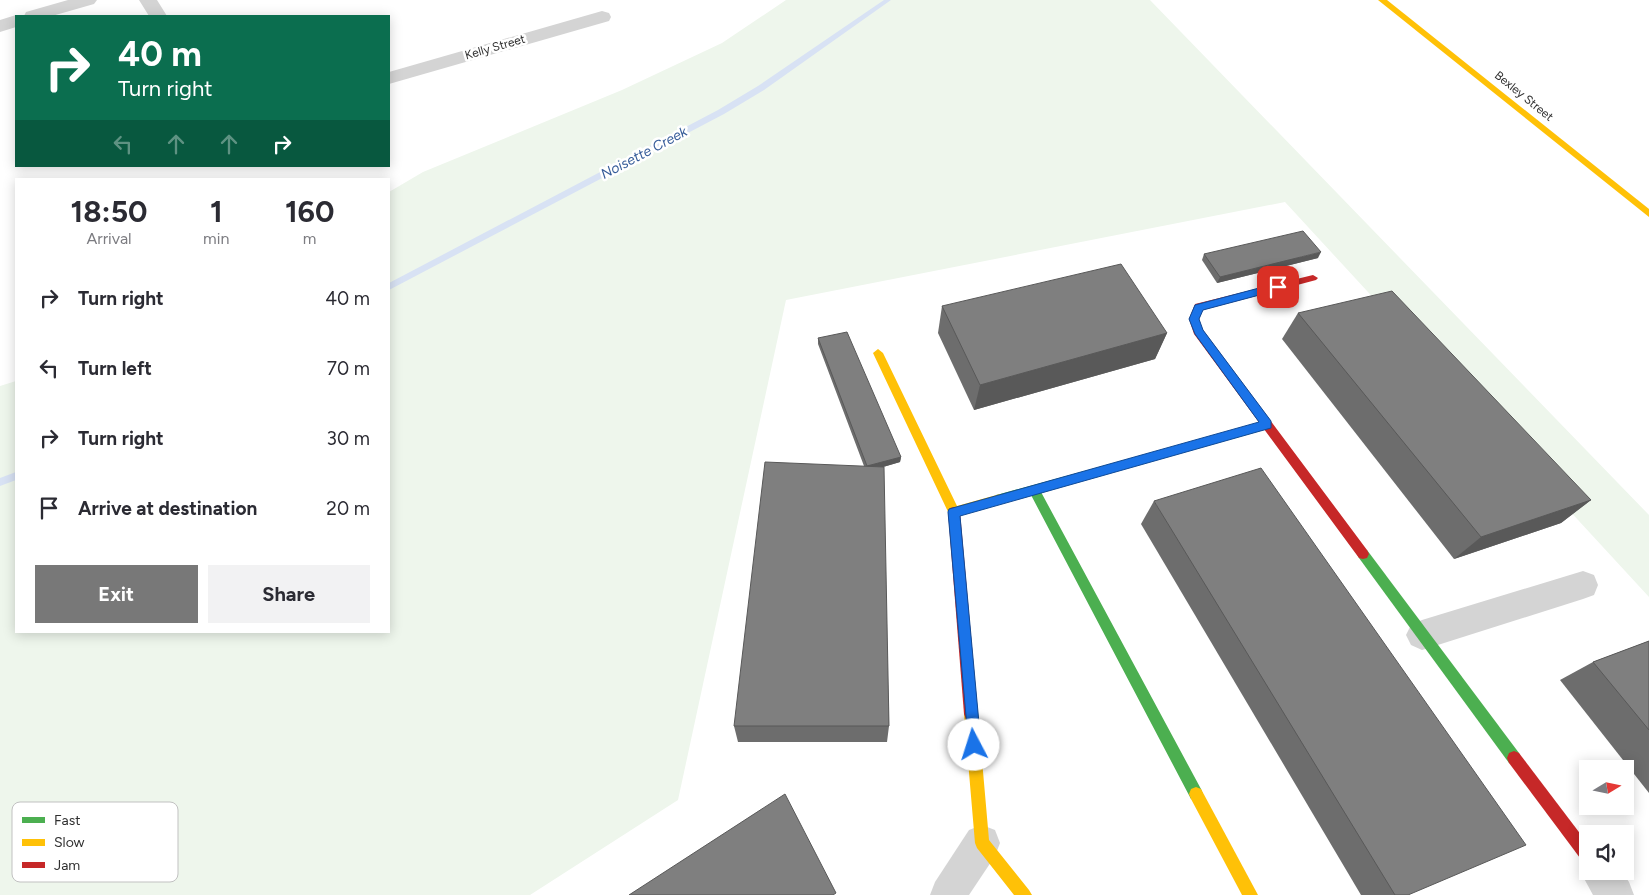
<!DOCTYPE html>
<html lang="en">
<head>
<meta charset="utf-8">
<style>
	:root { --surface:#fff; --page:#f2f2f3; --text:#2b2b33; --muted:#7c7c81; --accent:#787878 }
	body { margin:0; font-family:Figtree,sans-serif; background:var(--page); color:var(--text); height:100vh; display:flex; flex-direction:column; font-size:19px; white-space:nowrap }
	* { box-sizing:border-box; margin:0 }
	p { font-size:16px; color:var(--muted) }
	.icon { flex:none; width:28px; height:28px; fill:none; stroke:currentColor; stroke-width:2; stroke-linecap:round; stroke-linejoin:round }
	.map { position:relative; flex:1; overflow:hidden }
	.details { position:absolute; left:15px; top:178px; width:375px; height:455px; display:flex; flex-direction:column; background:var(--surface); border-radius:0px; box-shadow:0 2px 12px #0003 }
	.details>* { flex:none }
	.hud { position:absolute; left:15px; top:15px; width:375px; height:152px; border-radius:0px; box-shadow:0 2px 12px #0003; background:#0b6e4f; color:#fff; overflow:hidden }
	.needle { width:32px; rotate:80deg }
	.fabs { position:absolute; left:1579px; top:760px; display:grid; gap:10px }
	.fabs a { display:grid; place-items:center; width:55px; height:55px; border-radius:0px; background:var(--surface); box-shadow:0 2px 12px #0003; font-size:25px }
	.pin { position:absolute; display:grid; place-items:center; width:42px; height:42px; color:#fff; margin:-21px; border-radius:10px; box-shadow:0 2px 8px #0006 }
	.me { position:absolute; width:55px; margin:-28px; rotate:355deg; stroke-linejoin:round; filter:drop-shadow(0 0 4px #0008) }
	.turn { display:flex; align-items:center; gap:18px; height:105px; padding:0 20px; font-size:22px }
	.turn .icon { width:65px; height:65px; stroke-width:2.5 }
	.turn b { display:block; font-size:35px; line-height:42px }
	.lanes { display:flex; align-items:center; height:48px; padding:0 20px; background:#0003; justify-content:center; gap:25px; direction:ltr }
	.lanes .off { opacity:.35 }
	.eta { display:flex; justify-content:space-evenly; align-items:center; height:85px; text-align:center }
	.eta b { font-size:30px; font-weight:700; line-height:35px }
	.cta { display:flex; gap:10px; margin-top:auto; padding:10px 20px }
	.cta a { flex:1; height:58px; border-radius:0px; background:var(--accent); color:#fff; font-size:20px; font-weight:700; line-height:58px; text-align:center }
	.cta a+a { background:var(--page); color:var(--text) }
	ul { padding:0; list-style:none }
	li { display:flex; align-items:center; gap:15px; height:70px; padding:0 20px }
	li div { flex:1 }
	li b { display:block; font-size:19px }
	li em { font-style:normal }
	.map>svg:first-child { display:block }
	.green { fill:#eef6ec }
	.lines { fill:none; stroke-linecap:round; stroke-linejoin:round }
	.stream { fill:#d8e2f4; fill-rule:evenodd }
	.street { fill:#d4d4d4; fill-rule:evenodd }
	.fast { fill:#4caf50; fill-rule:evenodd }
	.slow { fill:#ffc107; fill-rule:evenodd }
	.jam { fill:#c62828; fill-rule:evenodd }
	.wall { fill:#6d6d6d }
	.shaded-wall { fill:#595959 }
	.building { fill:#7f7f7f; stroke:#595959 }
	.route { fill:#1a73e8; stroke:#114b97 }
	.labels { text-anchor:middle; dominant-baseline:central; stroke-width:5; stroke-linejoin:round; paint-order:stroke }
	.far-street-label { font-size:12px; fill:#2f2f2f; stroke:#fff }
	.far-water-label { font-size:14px; font-style:italic; fill:#365c99; stroke:#fff }
	.key { fill:#fff; stroke:#c1c1c1; stroke-width:1 }
	.key-label { font-size:14px; fill:#2f2f2f }
</style>
</head>
<body>
<div class="map">
<svg width="1649" height="895" viewBox="0 0 1649 895">
	<rect width="100%" height="100%" fill="#fff"/>
	<polygon class="green" points="786,0 1150,0 1649,515 1649,597 1285,202 786,300 678,800 530,895 0,895 0,386 16,381 16,631 389,631 389,192 423,172 622,90 722,43"/>
	<g class="lines">
		<g class="stream">
			<polygon points="884,0 891,0 764,90 724,114 389,290 389,283 718,110 758,86"/>
			<polygon points="16,472 16,480 0,486 0,478"/>
		</g>
		<g class="street">
			<polygon points="68,0 97,0 94,4 52,16 24,16 26,12"/>
			<polygon points="139,0 157,0 167,16 149,16"/>
			<polygon points="602,11 609,13 611,17 609,21 389,84 389,72"/>
			<polygon points="16,15 19,16 16,16 16,27 0,32 0,20"/>
			<polygon points="1583,571 1594,575 1598,585 1594,595 1583,599 1422,650 1411,645 1406,635 1411,625 1422,620"/>
			<polygon points="982,825 995,830 1000,843 995,856 969,895 930,895 935,882 969,830"/>
			<polygon points="1588,857 1588,871 1621,871 1629,882 1634,895 1593,895 1580,871"/>
		</g>
		<g class="fast">
			<polygon points="1267,421 1271,422 1273,425 1271,428 1041,492 1201,789 1203,794 1201,799 1196,801 1191,799 1031,495 1000,504 996,503 994,499 996,495 1000,494"/>
			<polygon points="1363,549 1367,550 1519,753 1521,758 1519,763 1514,765 1509,763 1359,558 1357,554 1359,550"/>
		</g>
		<g class="slow">
			<polygon points="1378,0 1387,0 1649,209 1649,217"/>
			<polygon points="878,349 883,353 957,506 1000,494 1004,495 1006,499 1004,503 954,517 950,516 873,353"/>
			<polygon points="971,707 976,709 978,714 989,840 1029,890 1032,895 1014,895 977,848 975,843 964,714 966,709"/>
			<polygon points="1196,787 1201,789 1258,895 1242,895 1191,799 1189,794 1191,789"/>
		</g>
		<g class="jam">
			<polygon points="1313,275 1318,278 1316,280 1203,310 1199,319 1203,330 1367,550 1369,554 1367,558 1363,559 1359,558 1194,334 1189,319 1195,304"/>
			<polygon points="954,507 958,508 960,512 978,714 976,719 971,721 966,719 964,714 948,512 950,508"/>
			<polygon points="1514,751 1519,753 1588,844 1588,864 1583,862 1509,763 1507,758 1509,753"/>
		</g>
	</g>
	<g class="wall">
		<polygon points="1204,254 1318,258 1217,283 1202,260"/>
		<polygon points="942,306 1167,333 1155,359 974,410 938,333"/>
		<polygon points="1298,313 1591,500 1561,523 1454,559 1282,339"/>
		<polygon points="818,338 901,457 900,462 883,467 889,726 887,742 738,742 734,726 864,466 818,344"/>
		<polygon points="1154,501 1408,895 1361,895 1141,524"/>
		<polygon points="1649,641 1649,793 1560,680 1593,662"/>
	</g>
	<g class="shaded-wall">
		<polygon points="1321,252 1318,258 1217,283 1220,277"/>
		<polygon points="1167,333 1155,359 974,410 980,385"/>
		<polygon points="901,457 900,462 866,472 867,466"/>
		<polygon points="1591,500 1561,523 1454,559 1481,537"/>
	</g>
	<g class="building">
		<polygon points="1303,231 1321,252 1220,277 1204,254"/>
		<polygon points="1121,264 1167,333 980,385 942,306"/>
		<polygon points="1392,291 1591,500 1481,537 1298,313"/>
		<polygon points="847,332 901,457 867,466 818,338"/>
		<polygon points="765,462 884,467 889,726 734,726"/>
		<polygon points="1261,468 1526,845 1408,895 1395,895 1154,501"/>
		<polygon points="1649,641 1649,730 1593,662"/>
		<polygon points="785,794 836,893 833,895 629,895"/>
	</g>
	<polygon class="route" points="1278,283 1282,284 1282,289 1203,310 1199,319 1203,330 1271,421 1271,428 960,516 981,745 979,750 974,752 969,750 948,512 949,509 1259,422 1195,334 1189,319 1195,305"/>
	<g class="labels">
		<g class="far-street-label">
			<text transform="translate(495 47) rotate(-16)">Kelly Street</text>
			<text transform="translate(1524 96) rotate(39)">Bexley Street</text>
		</g>
		<g class="far-water-label">
			<text transform="translate(644 153) rotate(-28)">Noisette Creek</text>
		</g>
	</g>
	<rect x="12" y="802" width="166" height="80" rx="8" class="key"/>
	<rect x="22" y="817" width="23" height="6" fill="#4caf50"/>
	<rect x="22" y="839" width="23" height="7" fill="#ffc107"/>
	<rect x="22" y="862" width="23" height="6" fill="#c62828"/>
	<g class="key-label">
		<text x="54" y="825">Fast</text>
		<text x="54" y="847">Slow</text>
		<text x="54" y="870">Jam</text>
	</g>
</svg>
<div class="fabs">
<a><svg class="needle" viewBox="-14 -14 28 28"><path d="M0-13l5 13h-10z" fill="#e53935"/><path d="M0 13l5-13h-10z" fill="#7c7c81"/></svg></a>
<a><svg class="icon" aria-label="sound" viewBox="0 0 24 24"><path d="M4 9h4l5-4v14l-5-4H4zM17 9q2 3 0 6"/></svg></a>
</div>
<div class="pin" style="left:1278px;top:287px;background:#d93025"><svg class="icon" aria-label="arrive" viewBox="0 0 24 24"><path d="M6 21V4h12l-3 4 3 4H6"/></svg></div>
<svg class="me" style="left:974px;top:745px" viewBox="-20 -20 40 40"><circle r="19" fill="#fff"/><path d="M0-13L10 11 0 6-10 11z" fill="#1a73e8"/></svg>
<div class="hud">
<div class="turn"><svg class="icon" aria-label="right" viewBox="0 0 24 24"><path d="M7 20v-9h11M14 6l5 5-5 5"/></svg><div><b>40 m</b>Turn right</div></div>
<div class="lanes"><svg class="icon off" aria-label="left" viewBox="0 0 24 24"><path d="M17 20v-9H6M10 6l-5 5 5 5"/></svg><svg class="icon off" aria-label="ahead" viewBox="0 0 24 24"><path d="M12 20V5M6 11l6-6 6 6"/></svg><svg class="icon off" aria-label="ahead" viewBox="0 0 24 24"><path d="M12 20V5M6 11l6-6 6 6"/></svg><svg class="icon" aria-label="right" viewBox="0 0 24 24"><path d="M7 20v-9h11M14 6l5 5-5 5"/></svg></div>
</div>
<section class="details">
<div class="eta">
<div><b>18:50</b><p>Arrival</p></div>
<div><b>1</b><p>min</p></div>
<div><b>160</b><p>m</p></div>
</div>
<ul>
<li><svg class="icon" aria-label="right" viewBox="0 0 24 24"><path d="M7 20v-9h11M14 6l5 5-5 5"/></svg><div><b>Turn right</b></div><em>40 m</em></li>
<li><svg class="icon" aria-label="left" viewBox="0 0 24 24"><path d="M17 20v-9H6M10 6l-5 5 5 5"/></svg><div><b>Turn left</b></div><em>70 m</em></li>
<li><svg class="icon" aria-label="right" viewBox="0 0 24 24"><path d="M7 20v-9h11M14 6l5 5-5 5"/></svg><div><b>Turn right</b></div><em>30 m</em></li>
<li><svg class="icon" aria-label="arrive" viewBox="0 0 24 24"><path d="M6 21V4h12l-3 4 3 4H6"/></svg><div><b>Arrive at destination</b></div><em>20 m</em></li>
</ul>
<div class="cta"><a>Exit</a><a>Share</a></div>
</section>
</div>
</body>
</html>
